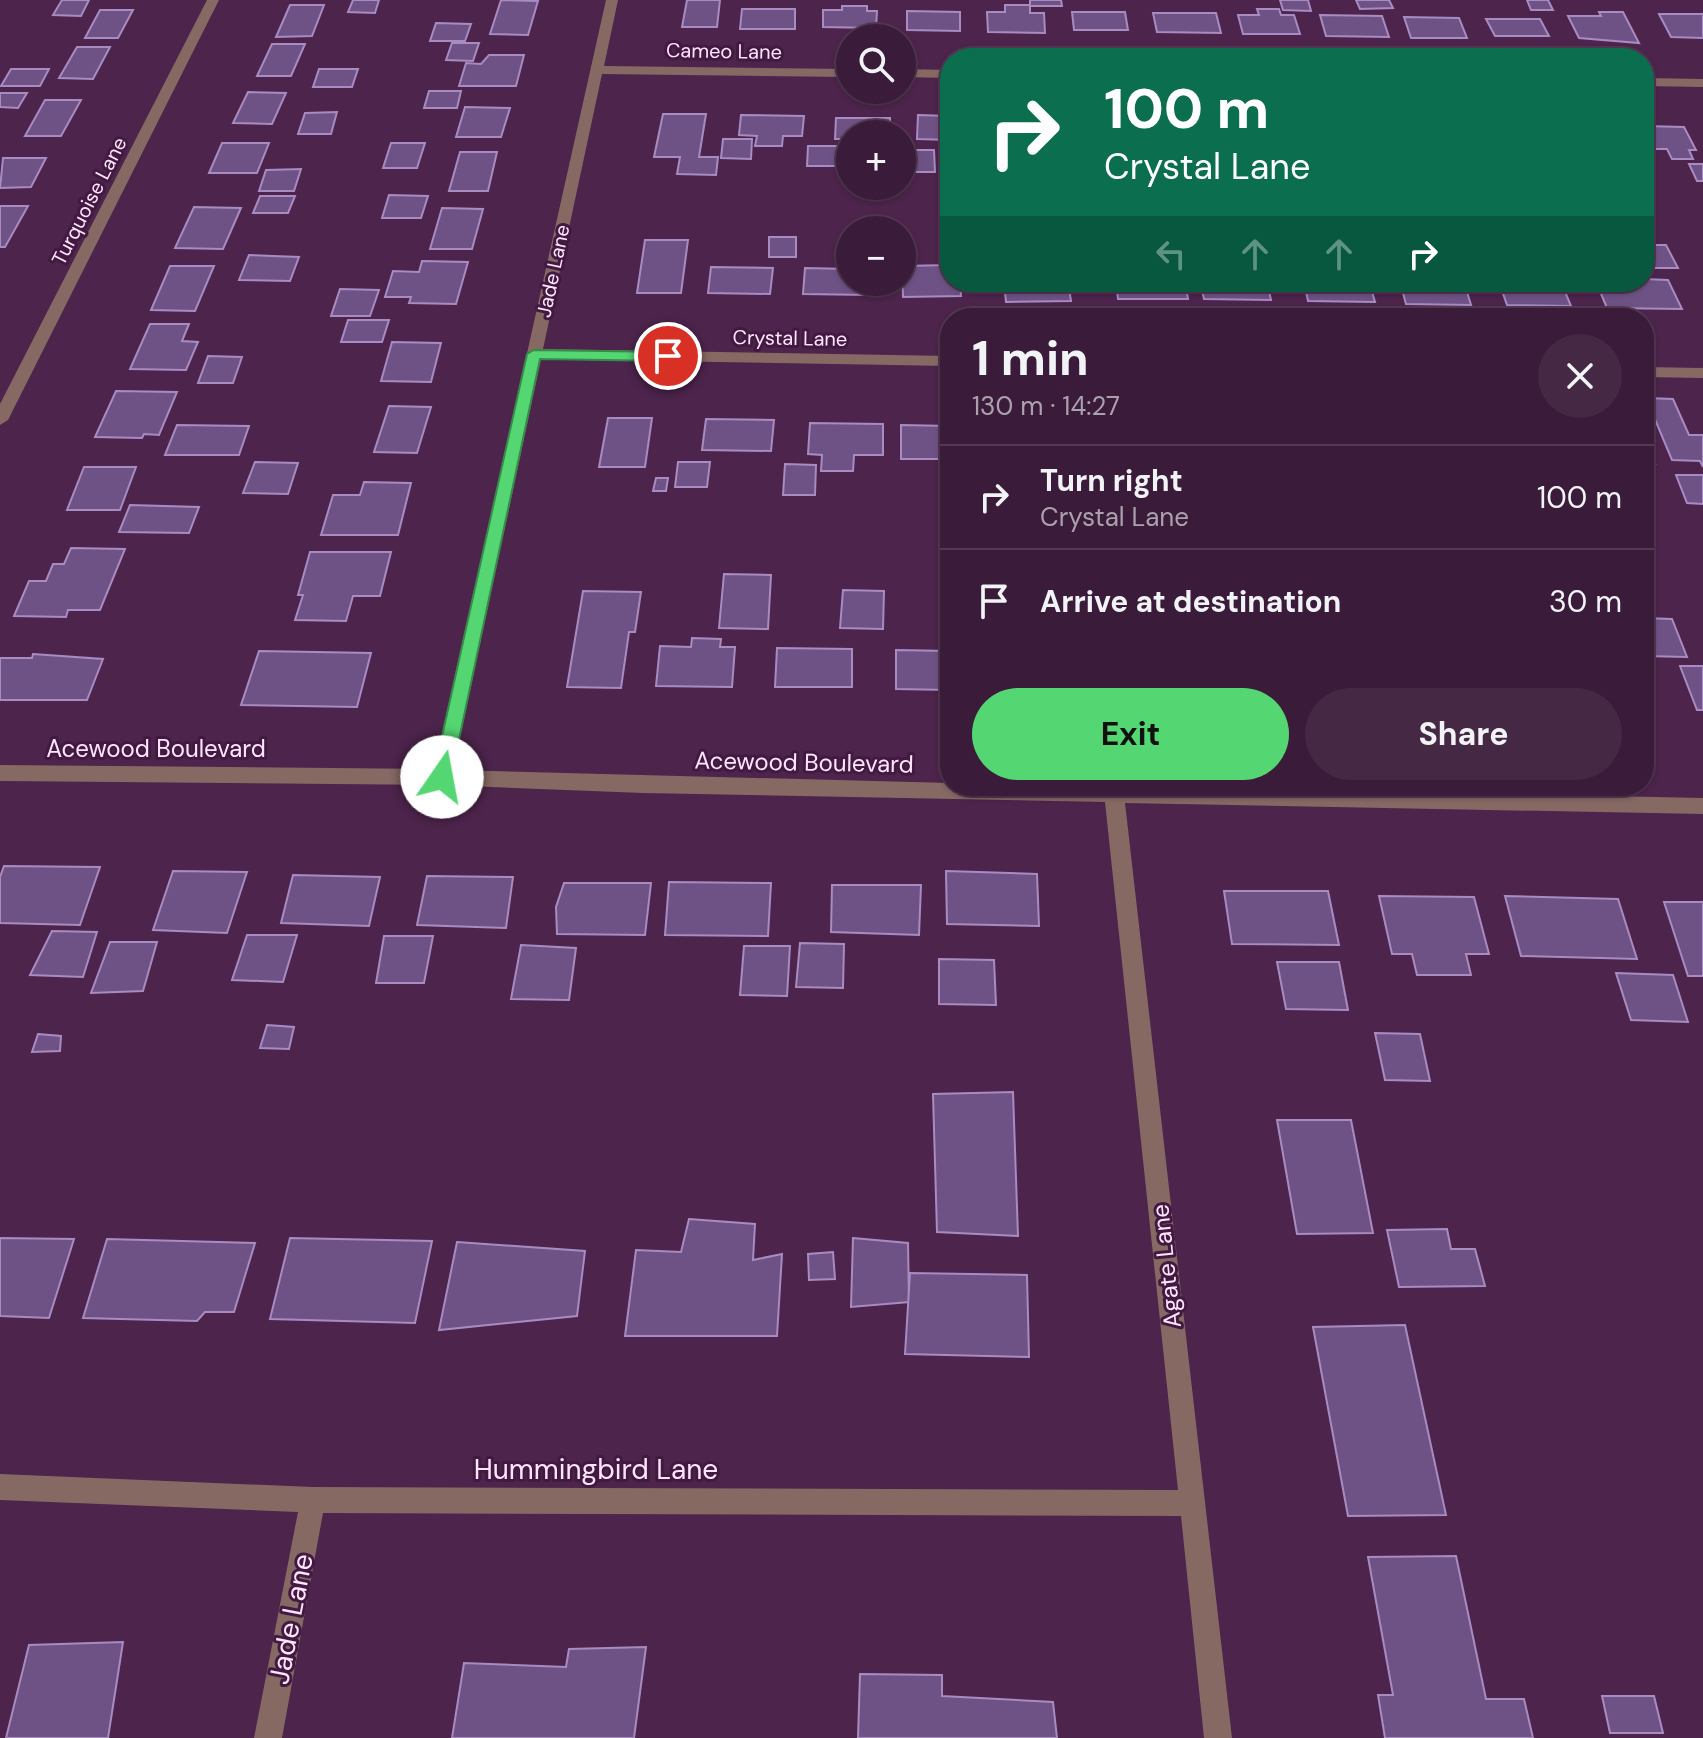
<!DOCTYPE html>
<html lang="en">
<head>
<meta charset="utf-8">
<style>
	:root { --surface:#3a1b39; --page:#452844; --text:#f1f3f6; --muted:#aba1ae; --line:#543953; --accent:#54d672 }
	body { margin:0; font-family:"DM Sans",sans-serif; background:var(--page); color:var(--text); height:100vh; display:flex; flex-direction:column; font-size:30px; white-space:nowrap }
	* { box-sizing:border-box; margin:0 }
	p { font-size:26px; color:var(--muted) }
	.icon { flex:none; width:44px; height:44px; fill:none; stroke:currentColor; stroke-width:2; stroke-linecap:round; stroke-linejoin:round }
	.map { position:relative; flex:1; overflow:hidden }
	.drawer { position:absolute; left:940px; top:308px; width:714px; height:488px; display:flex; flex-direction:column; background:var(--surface); border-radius:32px; box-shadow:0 2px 6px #0004,0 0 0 2px var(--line) }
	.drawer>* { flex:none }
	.hud { position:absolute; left:940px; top:48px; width:714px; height:244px; border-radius:32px; box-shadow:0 2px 6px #0004,0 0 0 2px var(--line); background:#0b6e4f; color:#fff; overflow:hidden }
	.fabs { position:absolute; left:836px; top:24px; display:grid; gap:16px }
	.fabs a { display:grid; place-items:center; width:80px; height:80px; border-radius:50%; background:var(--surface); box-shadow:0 2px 6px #0004,0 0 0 2px var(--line); font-size:40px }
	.pin { position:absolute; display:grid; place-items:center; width:68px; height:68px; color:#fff; margin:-34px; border:4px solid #fff; border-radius:50%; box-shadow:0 2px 8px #0007 }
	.me { position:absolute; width:88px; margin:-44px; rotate:12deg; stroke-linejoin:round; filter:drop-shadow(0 0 6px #0008) }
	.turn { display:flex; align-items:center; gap:28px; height:168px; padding:0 32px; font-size:36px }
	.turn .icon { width:104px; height:104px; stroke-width:2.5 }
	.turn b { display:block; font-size:56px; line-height:68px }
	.lanes { display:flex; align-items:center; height:76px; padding:0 32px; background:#0003; justify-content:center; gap:40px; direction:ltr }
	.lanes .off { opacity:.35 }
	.round { display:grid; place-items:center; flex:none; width:84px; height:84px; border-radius:42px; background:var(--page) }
	.summary { display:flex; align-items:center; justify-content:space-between; height:136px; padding:0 32px }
	h1 { font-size:48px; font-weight:700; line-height:60px }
	.action { display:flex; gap:16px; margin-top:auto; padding:16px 32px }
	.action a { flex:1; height:92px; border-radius:48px; background:var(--accent); color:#111; font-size:32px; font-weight:700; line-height:92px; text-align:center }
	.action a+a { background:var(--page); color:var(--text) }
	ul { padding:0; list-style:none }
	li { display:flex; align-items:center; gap:24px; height:104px; padding:0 32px; border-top:2px solid var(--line) }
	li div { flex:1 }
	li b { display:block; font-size:30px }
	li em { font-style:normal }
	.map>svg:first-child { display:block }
	.building { fill:#6e5286; stroke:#a78bc1; stroke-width:2 }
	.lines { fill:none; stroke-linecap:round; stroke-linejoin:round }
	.minor { fill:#876964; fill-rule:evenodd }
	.route { fill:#54d672; stroke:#378b4a; stroke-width:2 }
	.labels { text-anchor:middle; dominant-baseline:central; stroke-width:6; stroke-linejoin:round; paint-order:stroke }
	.far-street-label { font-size:20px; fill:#ffe5fd; stroke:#421a41 }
	.street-label { font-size:24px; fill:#ffe5fd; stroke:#421a41 }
	.near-street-label { font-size:28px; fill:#ffe5fd; stroke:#421a41 }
</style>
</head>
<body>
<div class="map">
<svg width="1703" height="1738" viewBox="0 0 1703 1738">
	<rect width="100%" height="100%" fill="#4d244c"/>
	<g class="building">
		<polygon points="62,0 89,0 81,16 53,15"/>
		<polygon points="353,0 379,0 375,13 348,12"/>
		<polygon points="501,0 538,1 528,35 490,34"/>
		<polygon points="687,0 720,0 717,27 682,27"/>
		<polygon points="1030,0 1061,0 1062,6 1030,6"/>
		<polygon points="1280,0 1308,0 1311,11 1283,10"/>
		<polygon points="1356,0 1389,0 1393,8 1360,9"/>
		<polygon points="1527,0 1548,0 1553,10 1531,10"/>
		<polygon points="290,5 324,5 312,36 276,37"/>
		<polygon points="1005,5 1030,5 1030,13 1044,13 1045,33 988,32 987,12 1005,12"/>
		<polygon points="842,6 867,6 867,11 877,11 876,28 823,27 823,10 842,10"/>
		<polygon points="742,9 795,9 795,29 740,29"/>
		<polygon points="1257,9 1279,9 1281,15 1294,15 1300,34 1243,34 1238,15 1259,15"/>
		<polygon points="100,10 133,10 118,38 85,38"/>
		<polygon points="907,11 960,12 960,31 907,30"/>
		<polygon points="1072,12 1125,12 1128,30 1074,30"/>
		<polygon points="1599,12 1623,12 1639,43 1579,38 1568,16 1601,16"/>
		<polygon points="1153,13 1216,13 1221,33 1157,32"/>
		<polygon points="1659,14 1703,14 1703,38 1671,37"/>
		<polygon points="1320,15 1382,16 1389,37 1326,36"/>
		<polygon points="1404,17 1459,18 1467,38 1411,38"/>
		<polygon points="1486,19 1540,19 1549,36 1495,36"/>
		<polygon points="436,23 471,24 465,41 430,41"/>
		<polygon points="452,43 479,43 473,61 446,60"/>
		<polygon points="272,44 305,44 291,76 257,76"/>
		<polygon points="77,47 110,47 93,79 59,78"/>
		<polygon points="489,55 524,55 516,86 459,86 466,63 481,64"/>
		<polygon points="11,69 49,69 40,86 1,86"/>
		<polygon points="319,69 358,69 352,87 313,87"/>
		<polygon points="429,91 461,91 457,108 424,108"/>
		<polygon points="248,92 286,93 272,124 233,123"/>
		<polygon points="0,93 27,93 18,108 0,107"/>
		<polygon points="45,100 81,100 61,136 25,136"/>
		<polygon points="465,107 510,108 501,137 456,137"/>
		<polygon points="337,112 331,134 298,134 305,113"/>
		<polygon points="663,114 706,114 699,157 718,157 716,175 677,174 680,157 654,157"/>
		<polygon points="741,115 804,116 802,136 783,136 782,146 755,146 757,136 739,135"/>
		<polygon points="918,115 950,116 950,140 917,139"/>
		<polygon points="836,118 890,118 890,134 850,134 850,139 835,139"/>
		<polygon points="1644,126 1684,127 1696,150 1689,150 1693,159 1672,159 1667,149 1644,149"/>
		<polygon points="723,139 752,139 751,159 721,158"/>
		<polygon points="222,143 269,143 257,173 209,173"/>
		<polygon points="391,143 425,143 417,168 383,168"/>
		<polygon points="808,146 844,146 844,166 807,166"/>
		<polygon points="903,150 934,150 935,172 903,172"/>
		<polygon points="460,152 497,152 488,191 449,191"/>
		<polygon points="3,158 46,158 31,187 0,188"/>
		<polygon points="1689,164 1703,164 1703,181 1697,181"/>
		<polygon points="301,169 294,191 259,191 266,170"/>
		<polygon points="389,195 428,196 421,218 382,218"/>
		<polygon points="260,196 295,196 288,213 253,213"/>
		<polygon points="0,206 28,206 5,247 0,247"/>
		<polygon points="194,207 241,208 223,249 175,248"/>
		<polygon points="442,208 483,209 472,249 430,249"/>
		<polygon points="852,226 897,227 897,230 852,230"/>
		<rect x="769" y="237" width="27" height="20"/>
		<polygon points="645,240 688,240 681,293 637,293"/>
		<polygon points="1644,245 1666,245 1678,268 1649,268 1644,259"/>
		<polygon points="249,255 299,257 290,281 239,280"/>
		<polygon points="422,261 468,262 456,304 409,303 411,297 385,297 393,271 419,272"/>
		<polygon points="950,265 950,282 960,282 961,296 903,297 902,266"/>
		<polygon points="170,266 214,266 195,311 151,310"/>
		<polygon points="711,267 773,268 770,294 708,293"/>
		<polygon points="805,268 850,269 850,282 869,282 869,295 803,294"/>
		<polygon points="1644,279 1668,280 1682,309 1607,308 1596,282 1644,282"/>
		<polygon points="1004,282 1068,282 1071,301 1006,302"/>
		<polygon points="1116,282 1185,282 1188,299 1118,299"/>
		<polygon points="1200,282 1267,282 1271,300 1204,299"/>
		<polygon points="1304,282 1384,282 1385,285 1370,285 1375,302 1308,301"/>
		<polygon points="1400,282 1464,282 1471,305 1406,304"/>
		<polygon points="1499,282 1561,282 1571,306 1507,305"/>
		<polygon points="340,289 379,290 370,316 331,316"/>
		<polygon points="348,320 389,320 382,342 341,342"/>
		<polygon points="150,324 189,324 182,341 198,342 186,370 130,369"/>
		<polygon points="392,342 441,343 431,382 381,381"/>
		<polygon points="208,356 242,357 233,383 198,383"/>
		<polygon points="116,391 177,392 159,435 144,434 142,438 95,437"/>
		<polygon points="1646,398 1673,399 1689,435 1703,435 1703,467 1700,461 1672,460"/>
		<polygon points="389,406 431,407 417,453 374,452"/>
		<polygon points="608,418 652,418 645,467 599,467"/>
		<polygon points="706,419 774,420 771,451 702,450"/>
		<polygon points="810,423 883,424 883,455 854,455 853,471 821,471 822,455 808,454"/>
		<polygon points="177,425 249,426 239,455 165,455"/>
		<polygon points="901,425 950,426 950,459 901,459"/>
		<polygon points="1644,438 1655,464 1644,464"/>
		<polygon points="255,462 298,463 288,494 243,493"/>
		<polygon points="678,462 710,462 707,487 675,487"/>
		<polygon points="785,464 816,465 815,495 783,495"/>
		<polygon points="84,467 136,467 120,510 67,510"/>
		<polygon points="1676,475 1703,475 1703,504 1687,503"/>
		<polygon points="656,478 668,478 666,491 653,491"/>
		<polygon points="364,482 411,483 398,535 321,535 333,495 360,495"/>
		<polygon points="130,505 199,507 189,533 119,532"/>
		<polygon points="71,548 125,549 100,610 68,610 66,617 14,616 29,581 46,581 53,564 64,564"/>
		<polygon points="310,552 391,552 380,596 353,596 346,621 295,620 303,595 298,595"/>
		<polygon points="724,574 771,575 768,629 719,628"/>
		<polygon points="843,590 884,591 883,629 840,628"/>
		<polygon points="583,591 641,592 635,632 629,632 621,688 567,687"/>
		<polygon points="1644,618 1672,619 1687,657 1644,656"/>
		<polygon points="692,638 721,639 720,647 735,647 732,687 656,686 660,646 691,647"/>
		<polygon points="777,648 852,649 852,687 775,687"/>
		<polygon points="896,650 950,651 950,690 896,689"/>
		<polygon points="259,651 371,653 357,707 241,705"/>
		<polygon points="33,654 103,659 87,700 0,700 0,658 32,658"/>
		<polygon points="1680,666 1703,666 1703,710 1697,710"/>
		<polygon points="4,866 100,867 80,925 0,923 0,877"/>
		<polygon points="173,871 247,872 227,933 153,930"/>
		<polygon points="946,871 1037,874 1039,926 947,924"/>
		<polygon points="293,875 380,877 369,926 281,923"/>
		<polygon points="427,876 513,877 506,928 417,925"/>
		<polygon points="669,882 771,883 768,936 665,935"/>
		<polygon points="564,883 651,883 645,935 557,934 556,907"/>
		<polygon points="832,885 921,885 919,935 831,932"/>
		<polygon points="1224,891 1328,891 1339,945 1232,944"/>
		<polygon points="1379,896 1474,897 1489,954 1466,954 1471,975 1417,975 1412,954 1392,954"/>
		<polygon points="1505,896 1618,899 1637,959 1521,956"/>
		<polygon points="1664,902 1703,902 1703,976 1688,976"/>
		<polygon points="52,931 97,932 83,977 30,975"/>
		<polygon points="247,935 297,935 283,982 232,980"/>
		<polygon points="384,936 433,936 424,983 376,983"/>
		<polygon points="110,942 157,942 143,991 91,993"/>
		<polygon points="800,943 844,944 843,988 796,987"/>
		<polygon points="521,945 576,948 569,1000 511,999"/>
		<polygon points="744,946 790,946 787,996 740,995"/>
		<polygon points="939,959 994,960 996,1005 939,1004"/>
		<polygon points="1277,962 1339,962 1348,1010 1286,1009"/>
		<polygon points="1616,973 1673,975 1688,1022 1631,1020"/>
		<polygon points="267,1025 294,1027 289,1049 260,1048"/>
		<polygon points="1375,1033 1420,1034 1430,1081 1385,1080"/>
		<polygon points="38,1034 61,1036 60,1051 32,1052"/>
		<polygon points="1013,1092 1018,1236 937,1232 933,1094"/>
		<polygon points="1277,1120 1351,1120 1373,1233 1297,1234"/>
		<polygon points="689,1219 755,1224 753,1260 782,1254 777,1336 625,1336 636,1250 681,1252"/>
		<polygon points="1447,1229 1451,1249 1475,1249 1485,1286 1399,1287 1387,1230"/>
		<polygon points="0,1238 74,1239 49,1318 0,1316"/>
		<polygon points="290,1238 432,1241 415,1323 270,1319"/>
		<polygon points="853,1238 908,1243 909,1302 851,1307"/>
		<polygon points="107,1239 255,1243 234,1312 205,1312 197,1321 83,1318"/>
		<polygon points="457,1242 585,1251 577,1316 439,1330"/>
		<polygon points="833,1252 835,1279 809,1280 808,1254"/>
		<polygon points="910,1273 1027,1275 1029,1357 905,1354"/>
		<polygon points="1405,1325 1446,1515 1348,1516 1313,1327"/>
		<polygon points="1456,1556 1486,1699 1524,1699 1533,1738 1385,1738 1378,1695 1393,1695 1368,1557"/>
		<polygon points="123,1642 108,1738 6,1738 29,1645"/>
		<polygon points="646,1647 634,1738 452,1738 464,1663 566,1667 569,1649"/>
		<polygon points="860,1674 942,1675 942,1696 1053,1702 1057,1738 858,1738"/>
		<polygon points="1602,1696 1654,1696 1663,1733 1610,1733"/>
	</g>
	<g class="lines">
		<g class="minor">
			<polygon points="207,0 219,0 8,420 0,425 0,404"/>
			<polygon points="606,0 618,0 604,66 850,69 850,77 602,74 543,349 950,356 950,366 541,359 453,770 950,783 950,786 1114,786 1703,798 1703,814 1125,803 1232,1738 1204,1738 1181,1516 323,1513 282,1738 254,1738 298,1512 0,1500 0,1474 313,1487 1178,1490 1105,802 643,793 442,785 0,781 0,765 434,769"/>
			<polygon points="902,69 950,70 950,78 902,77"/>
			<polygon points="1644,78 1703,79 1703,87 1644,86"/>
			<polygon points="1644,367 1703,368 1703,378 1644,377"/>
		</g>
	</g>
	<polygon class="route" points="534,350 668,352 675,356 668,361 540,359 451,777 442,784 433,777 527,354"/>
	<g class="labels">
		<g class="far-street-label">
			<text transform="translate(724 51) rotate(1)">Cameo Lane</text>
			<text transform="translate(89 201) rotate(-63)">Turquoise Lane</text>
			<text transform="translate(553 271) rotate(-78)">Jade Lane</text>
			<text transform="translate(790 338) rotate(1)">Crystal Lane</text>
		</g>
		<g class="street-label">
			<text x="156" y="748">Acewood Boulevard</text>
			<text transform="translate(804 762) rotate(1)">Acewood Boulevard</text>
			<text transform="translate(1166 1266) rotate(-96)">Agate Lane</text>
		</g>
		<g class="near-street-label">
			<text x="596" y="1469">Hummingbird Lane</text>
			<text transform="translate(291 1619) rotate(-79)">Jade Lane</text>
		</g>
	</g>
</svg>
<div class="fabs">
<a><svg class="icon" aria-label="search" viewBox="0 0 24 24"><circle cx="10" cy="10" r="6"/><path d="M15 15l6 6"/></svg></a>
<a>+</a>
<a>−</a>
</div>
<div class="pin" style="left:668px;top:356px;background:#d93025"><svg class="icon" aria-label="arrive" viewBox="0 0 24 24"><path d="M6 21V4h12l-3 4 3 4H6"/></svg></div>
<svg class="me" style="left:442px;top:777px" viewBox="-20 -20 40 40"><circle r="19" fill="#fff"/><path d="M0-13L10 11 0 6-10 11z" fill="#54d672"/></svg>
<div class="hud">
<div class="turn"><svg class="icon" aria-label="right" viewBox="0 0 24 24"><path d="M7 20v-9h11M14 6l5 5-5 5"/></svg><div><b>100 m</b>Crystal Lane</div></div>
<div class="lanes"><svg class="icon off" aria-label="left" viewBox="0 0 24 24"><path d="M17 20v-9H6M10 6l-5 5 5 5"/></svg><svg class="icon off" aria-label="ahead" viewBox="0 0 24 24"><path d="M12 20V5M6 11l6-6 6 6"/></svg><svg class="icon off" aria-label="ahead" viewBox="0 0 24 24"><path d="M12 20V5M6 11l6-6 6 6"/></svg><svg class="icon" aria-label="right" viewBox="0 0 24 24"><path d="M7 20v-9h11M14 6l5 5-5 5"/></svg></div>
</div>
<section class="drawer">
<div class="summary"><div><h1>1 min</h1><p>130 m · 14:27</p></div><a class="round"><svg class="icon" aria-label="close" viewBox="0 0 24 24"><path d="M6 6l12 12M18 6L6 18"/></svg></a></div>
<ul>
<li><svg class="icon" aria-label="right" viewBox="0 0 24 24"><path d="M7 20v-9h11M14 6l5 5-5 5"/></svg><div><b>Turn right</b><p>Crystal Lane</p></div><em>100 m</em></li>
<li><svg class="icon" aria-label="arrive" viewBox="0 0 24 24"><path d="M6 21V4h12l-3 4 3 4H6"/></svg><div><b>Arrive at destination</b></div><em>30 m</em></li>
</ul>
<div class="action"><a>Exit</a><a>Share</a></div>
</section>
</div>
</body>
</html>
